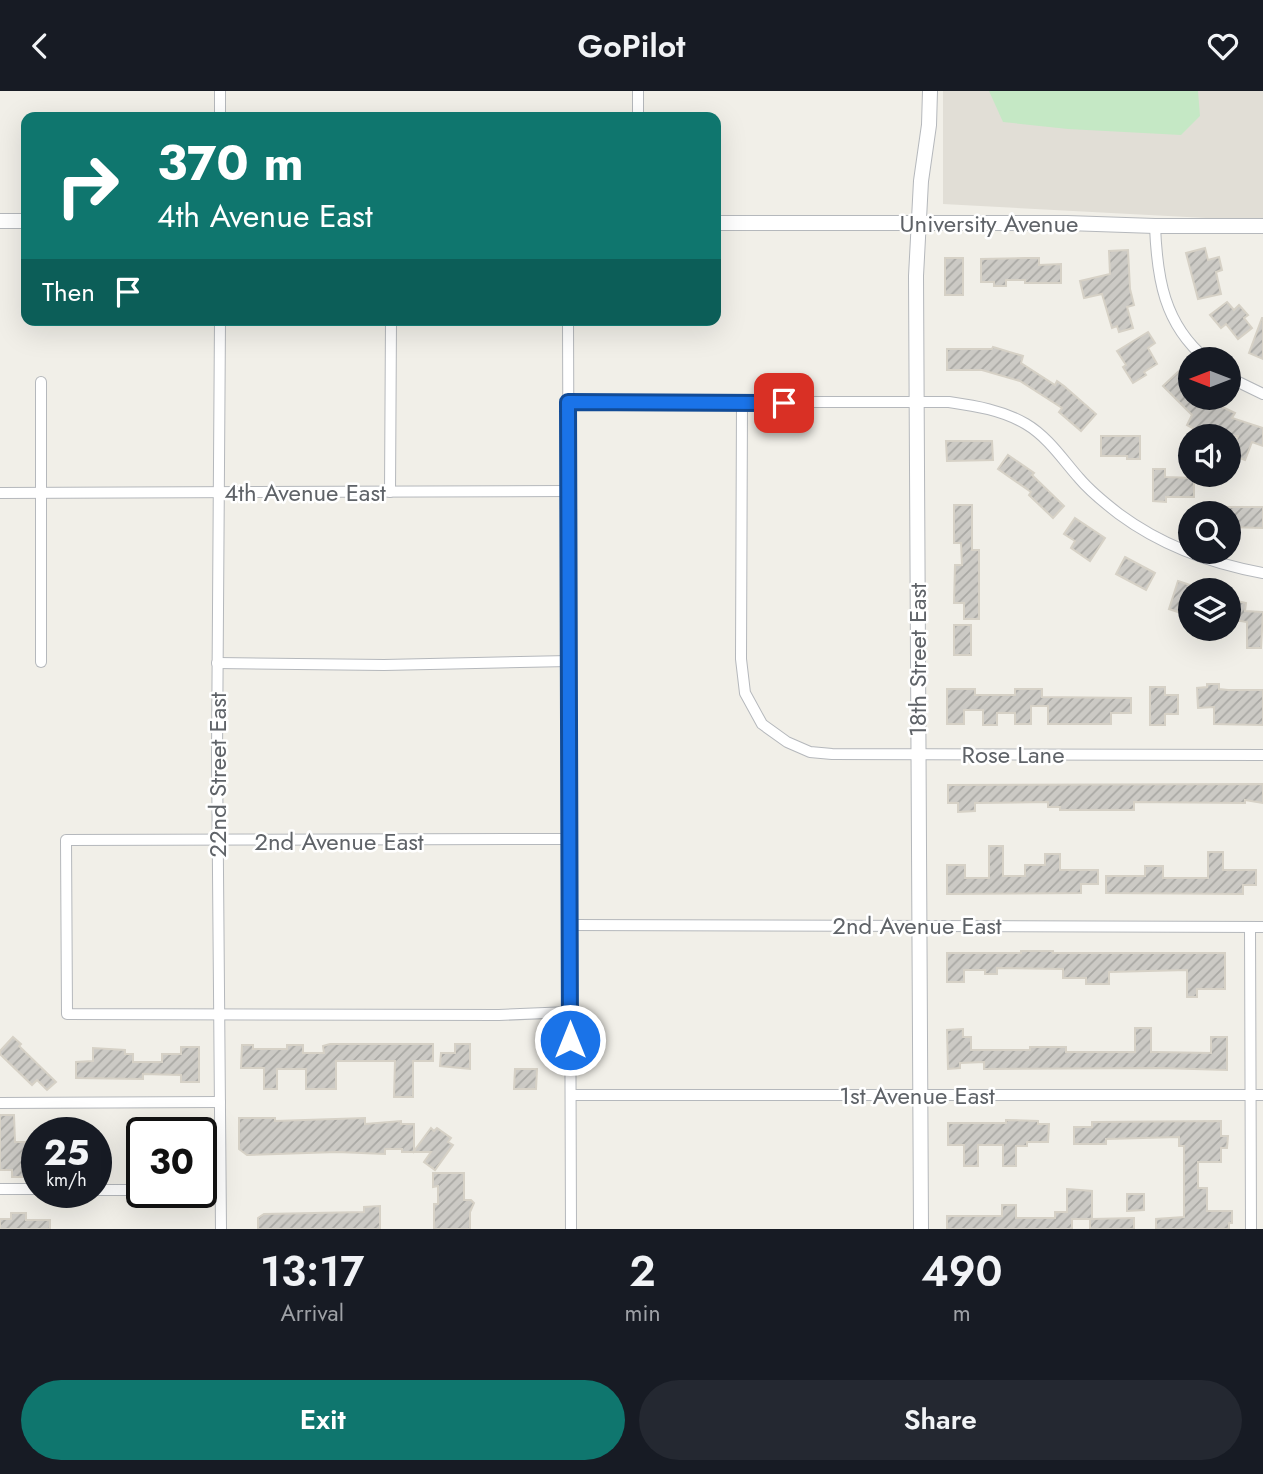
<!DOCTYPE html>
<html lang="en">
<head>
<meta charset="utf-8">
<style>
	:root { --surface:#171b24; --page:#242831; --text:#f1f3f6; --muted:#9ea1a6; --accent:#0f766e }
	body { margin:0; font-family:Jost,sans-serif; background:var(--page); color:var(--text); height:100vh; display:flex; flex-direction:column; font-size:26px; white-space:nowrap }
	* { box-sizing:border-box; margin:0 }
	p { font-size:23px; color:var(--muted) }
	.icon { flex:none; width:38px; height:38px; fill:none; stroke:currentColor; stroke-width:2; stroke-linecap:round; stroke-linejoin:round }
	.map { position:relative; height:1138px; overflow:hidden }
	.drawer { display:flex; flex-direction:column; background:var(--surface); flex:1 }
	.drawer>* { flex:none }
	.guide { position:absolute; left:21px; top:21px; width:700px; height:214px; border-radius:14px; box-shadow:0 7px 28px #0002; background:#0f766e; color:#fff; overflow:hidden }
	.needle { width:46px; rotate:270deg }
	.controls { position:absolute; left:1178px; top:256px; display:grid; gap:14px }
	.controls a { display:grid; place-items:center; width:63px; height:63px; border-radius:50%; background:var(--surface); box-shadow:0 7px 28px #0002; font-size:35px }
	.speed { position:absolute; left:21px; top:1026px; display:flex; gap:14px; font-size:35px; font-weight:700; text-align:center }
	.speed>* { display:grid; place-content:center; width:91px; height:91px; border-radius:50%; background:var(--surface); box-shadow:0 7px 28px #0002; line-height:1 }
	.speed small { font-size:18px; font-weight:400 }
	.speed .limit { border:4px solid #111; border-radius:10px; background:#fff; color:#111 }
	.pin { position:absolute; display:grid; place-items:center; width:60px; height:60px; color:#fff; margin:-30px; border-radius:14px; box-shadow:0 4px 10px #0006 }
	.me { position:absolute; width:77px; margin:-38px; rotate:0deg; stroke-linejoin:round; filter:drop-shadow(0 0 5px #0008) }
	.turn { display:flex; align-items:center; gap:24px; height:147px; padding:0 21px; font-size:32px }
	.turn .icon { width:91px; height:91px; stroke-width:2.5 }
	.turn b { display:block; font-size:49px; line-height:60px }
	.then { display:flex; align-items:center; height:66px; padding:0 21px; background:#0003; gap:14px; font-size:26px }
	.eta { display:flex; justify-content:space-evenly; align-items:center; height:119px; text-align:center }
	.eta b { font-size:42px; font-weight:600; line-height:49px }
	.button { display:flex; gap:14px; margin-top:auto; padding:14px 21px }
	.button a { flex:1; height:80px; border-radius:42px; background:var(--accent); color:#fff; font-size:28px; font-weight:600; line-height:80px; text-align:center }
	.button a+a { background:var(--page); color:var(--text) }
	header { display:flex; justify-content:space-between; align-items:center; height:91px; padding:0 21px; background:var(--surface); font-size:32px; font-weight:600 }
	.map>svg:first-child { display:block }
	.education { fill:#e1ded6 }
	.pitch { fill:#c5e8c5 }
	.building { fill:url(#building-hatch); stroke:#d6d1c6; stroke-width:2 }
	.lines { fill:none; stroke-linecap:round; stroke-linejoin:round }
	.minor-casing { stroke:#b5b8bc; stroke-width:12 }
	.tertiary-casing { stroke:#b5b8bc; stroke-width:16 }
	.minor { stroke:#fff; stroke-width:10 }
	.tertiary { stroke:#fff; stroke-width:14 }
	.route-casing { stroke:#114b97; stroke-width:18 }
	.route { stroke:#1a73e8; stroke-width:12 }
	.labels { text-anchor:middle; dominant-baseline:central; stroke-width:5; stroke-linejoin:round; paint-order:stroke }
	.street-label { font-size:24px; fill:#5f6368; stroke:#fff }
</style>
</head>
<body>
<header><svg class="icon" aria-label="back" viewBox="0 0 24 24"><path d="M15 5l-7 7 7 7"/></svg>GoPilot<svg class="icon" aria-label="heart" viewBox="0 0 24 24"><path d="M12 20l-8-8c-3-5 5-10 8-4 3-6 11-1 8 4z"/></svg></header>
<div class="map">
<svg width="1263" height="1138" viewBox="0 0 1263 1138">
	<defs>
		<pattern id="building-hatch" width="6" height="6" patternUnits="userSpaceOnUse" patternTransform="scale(1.75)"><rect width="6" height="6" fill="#cccac5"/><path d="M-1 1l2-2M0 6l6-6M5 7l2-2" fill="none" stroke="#a9a8a4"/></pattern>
	</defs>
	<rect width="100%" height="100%" fill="#f1efe8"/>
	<polygon class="education" points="943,0 1263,0 1263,130 943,113"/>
	<polygon class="pitch" points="989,0 1198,0 1200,25 1181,44 1068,38 1003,31"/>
	<g class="building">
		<polygon points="1205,157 1208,169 1219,166 1222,179 1216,181 1221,203 1198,208 1186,162"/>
		<polygon points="1128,159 1130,198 1134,214 1127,216 1133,237 1119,241 1117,235 1112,237 1102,203 1084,207 1080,190 1110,183 1109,160"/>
		<rect x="945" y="167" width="18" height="37"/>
		<polygon points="1025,167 1039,167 1039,174 1061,173 1061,192 1025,192 1025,189 1006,189 1006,195 994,195 994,191 981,191 981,168"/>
		<polygon points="1227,211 1234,219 1239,214 1248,224 1244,227 1252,237 1238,248 1226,233 1221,237 1210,224"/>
		<polygon points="1262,227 1263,227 1263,268 1249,262"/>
		<polygon points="1148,241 1155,252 1148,257 1157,273 1144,281 1146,284 1133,292 1123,276 1126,274 1117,260"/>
		<polygon points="993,256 1023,265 1021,272 1055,294 1057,290 1064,295 1096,323 1081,340 1059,321 1062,317 1020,290 982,279 947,279 947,258 992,258"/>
		<polygon points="1179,280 1190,291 1190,306 1196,306 1213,315 1214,312 1235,322 1232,327 1263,337 1263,355 1252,351 1245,369 1231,364 1238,345 1222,345 1213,340 1211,345 1207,345 1187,334 1192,324 1163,295"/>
		<polygon points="1101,345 1140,345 1140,368 1127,368 1127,365 1101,365"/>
		<polygon points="946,350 992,350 993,369 947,370"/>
		<polygon points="1008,364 1034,382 1032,384 1064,415 1053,427 1029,404 1031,401 998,378"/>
		<polygon points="1153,378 1165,378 1165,386 1194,387 1194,406 1166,406 1166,411 1153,410"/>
		<polygon points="954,414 972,414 972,459 979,459 979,528 964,528 964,512 954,512 955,474 962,474 961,452 954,452"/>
		<polygon points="1228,416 1263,416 1263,437 1228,436"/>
		<polygon points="1075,427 1105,447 1090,470 1071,457 1075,450 1064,443"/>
		<polygon points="1125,466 1155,482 1146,499 1116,483"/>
		<polygon points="1178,490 1190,494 1190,525 1169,518"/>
		<polygon points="1228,508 1246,512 1245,520 1263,521 1261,557 1247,557 1247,531 1228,528"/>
		<rect x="954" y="534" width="17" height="30"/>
		<polygon points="1207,593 1219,593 1219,598 1228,599 1263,599 1263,634 1214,633 1214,616 1198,617 1197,597 1207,596"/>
		<polygon points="1150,596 1165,596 1165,604 1178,604 1178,623 1165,623 1165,634 1150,634"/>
		<polygon points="947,598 975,598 975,604 1015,604 1015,598 1042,598 1042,606 1131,607 1131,622 1111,622 1111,633 1048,633 1048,615 1031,615 1031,633 1015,633 1015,622 997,622 997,634 983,634 983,619 964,619 964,633 947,633"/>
		<polygon points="1263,693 1263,712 1245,709 1245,712 1134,711 1134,719 1060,719 1060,716 1048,716 1048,711 975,712 975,720 958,721 958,712 948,712 948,694"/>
		<polygon points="989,755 1003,755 1003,785 1025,785 1025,774 1045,774 1045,763 1060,763 1060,779 1098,779 1098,793 1081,793 1081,802 947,803 947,774 965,774 965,787 989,787"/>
		<polygon points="1208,761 1223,761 1223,779 1256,779 1256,794 1243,794 1243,803 1106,802 1106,785 1145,785 1145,775 1163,775 1163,787 1208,787"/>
		<polygon points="1021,860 1053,860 1053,862 1225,862 1225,898 1197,898 1197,906 1187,906 1187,879 1109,881 1109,893 1086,893 1086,887 1063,887 1063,878 997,877 997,883 985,883 985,879 964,879 964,891 947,891 947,862 1021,862"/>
		<polygon points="1135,937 1151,937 1151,961 1155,961 1211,962 1211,946 1227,946 1227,979 1160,977 984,978 984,971 960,972 960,977 948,978 947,939 963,938 963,946 971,946 971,959 1030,959 1030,956 1066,956 1066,961 1135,961"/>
		<polygon points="13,946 21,953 19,955 56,991 47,999 37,989 32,994 0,963 0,960"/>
		<polygon points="330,953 433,953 433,970 413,970 413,1006 394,1006 395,970 336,970 336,998 306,998 306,978 277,978 277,998 264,998 264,977 241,977 242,954 253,954 253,958 287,958 287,954 303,954 303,962 324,962 323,955"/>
		<polygon points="455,953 470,953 470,978 440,975 441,962 455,962"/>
		<polygon points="181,956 199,956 199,991 181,991 181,984 143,983 143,988 76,987 76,971 93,970 93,957 125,959 125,963 133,963 133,971 162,971 162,963 181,963"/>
		<polygon points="515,978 537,978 536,998 514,998"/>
		<polygon points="0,1024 14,1024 15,1051 37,1051 37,1079 24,1079 24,1086 12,1086 12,1079 0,1079"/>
		<polygon points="239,1027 275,1027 275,1030 365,1027 365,1033 401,1030 401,1033 414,1033 414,1060 431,1037 434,1040 437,1037 451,1047 448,1051 453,1054 435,1079 424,1071 431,1061 402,1061 402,1058 385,1058 385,1063 337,1061 247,1064 239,1058"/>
		<polygon points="1006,1029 1038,1030 1038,1033 1049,1033 1048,1051 1027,1051 1027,1055 1016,1055 1016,1075 1003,1075 1003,1054 978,1054 978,1075 964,1075 964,1054 948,1054 948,1032 1006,1032"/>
		<polygon points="1221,1030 1221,1045 1228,1045 1227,1057 1221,1057 1221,1071 1198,1071 1198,1097 1207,1097 1207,1120 1232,1120 1232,1132 1229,1132 1229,1138 1156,1138 1156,1128 1184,1126 1184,1055 1179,1055 1179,1046 1106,1048 1106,1053 1074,1053 1074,1036 1092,1036 1092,1031"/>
		<polygon points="433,1082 464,1082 464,1109 471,1109 474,1112 470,1121 470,1138 434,1138 434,1113 438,1113 438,1095 433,1096"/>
		<polygon points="1067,1098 1092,1100 1092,1128 1134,1127 1134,1138 1090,1138 1090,1128 1072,1128 1072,1138 947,1138 947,1125 1002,1125 1002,1114 1016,1114 1016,1127 1055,1127 1055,1121 1067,1121"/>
		<polygon points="1127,1103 1144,1103 1144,1119 1127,1120"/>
		<polygon points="380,1115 380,1138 258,1138 258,1127 264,1123 364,1121 364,1116"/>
		<polygon points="11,1122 26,1122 26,1129 50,1129 50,1138 0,1138 0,1128 11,1128"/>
	</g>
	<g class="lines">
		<defs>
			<g id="minor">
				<polyline points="220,0 220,26"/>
				<polyline points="638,0 638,26"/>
				<path d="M1155 135C1157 187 1164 233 1206 268"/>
				<polyline points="220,229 217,663 221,1138"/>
				<polyline points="568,229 571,1138"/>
				<polyline points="1228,286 1263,303"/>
				<polyline points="41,291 41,571"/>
				<path d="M568 311H949C976 315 1002 319 1026 333 1048 346 1063 369 1079 387 1090 400 1106 413 1119 423 1161 454 1213 473 1263 482"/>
				<polyline points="742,311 741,568 745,602 762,633 787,651 810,661 832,663 1263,664"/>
				<polyline points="390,401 391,229"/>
				<polyline points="0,402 568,400"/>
				<polyline points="217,572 384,574 569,570"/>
				<polyline points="570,748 66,749 67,923 499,924 570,921"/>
				<polyline points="570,834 1263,836"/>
				<polyline points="1250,836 1251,1138"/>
				<polyline points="571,1004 1263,1004"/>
				<polyline points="0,1012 220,1011"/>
				<polyline points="0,1098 37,1098"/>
				<polyline points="96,1099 142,1099"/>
				<polyline points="201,1100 220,1100"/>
			</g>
			<g id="tertiary">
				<polyline points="0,130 26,130"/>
				<polyline points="716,132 1067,132 1155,135 1263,135"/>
				<polyline points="921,1138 916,185 921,90 929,34 930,0"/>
			</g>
		</defs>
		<use href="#minor" class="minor-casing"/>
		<use href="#tertiary" class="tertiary-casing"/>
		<use href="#minor" class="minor"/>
		<use href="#tertiary" class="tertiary"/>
	</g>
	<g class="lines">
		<defs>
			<polyline id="route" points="570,949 568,311 784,312"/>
		</defs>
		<use href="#route" class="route-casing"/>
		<use href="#route" class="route"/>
	</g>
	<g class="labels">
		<g class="street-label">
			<text x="989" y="132">University Avenue</text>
			<text x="305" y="401">4th Avenue East</text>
			<text transform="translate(917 569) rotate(-90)">18th Street East</text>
			<text x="1013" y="663">Rose Lane</text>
			<text transform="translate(217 684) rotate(-90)">22nd Street East</text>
			<text x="339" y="750">2nd Avenue East</text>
			<text x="917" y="834">2nd Avenue East</text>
			<text x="917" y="1004">1st Avenue East</text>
		</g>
	</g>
</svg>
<div class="controls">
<a><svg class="needle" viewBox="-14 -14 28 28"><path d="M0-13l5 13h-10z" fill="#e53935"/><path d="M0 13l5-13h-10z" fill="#9ea1a6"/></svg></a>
<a><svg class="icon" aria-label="sound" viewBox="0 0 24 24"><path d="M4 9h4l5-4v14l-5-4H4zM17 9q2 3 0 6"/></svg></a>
<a><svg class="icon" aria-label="search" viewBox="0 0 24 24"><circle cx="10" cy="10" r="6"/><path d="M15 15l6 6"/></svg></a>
<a><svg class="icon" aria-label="layers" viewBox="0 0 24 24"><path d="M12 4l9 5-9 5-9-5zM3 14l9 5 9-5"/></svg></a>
</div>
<div class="speed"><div>25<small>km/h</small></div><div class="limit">30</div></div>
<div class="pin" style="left:784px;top:312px;background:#d93025"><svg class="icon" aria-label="arrive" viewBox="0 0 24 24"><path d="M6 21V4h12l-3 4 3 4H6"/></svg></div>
<svg class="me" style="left:570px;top:949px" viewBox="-20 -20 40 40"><circle r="17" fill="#1a73e8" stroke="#fff" stroke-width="3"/><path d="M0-11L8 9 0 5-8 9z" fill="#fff"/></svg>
<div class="guide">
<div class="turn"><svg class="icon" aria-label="right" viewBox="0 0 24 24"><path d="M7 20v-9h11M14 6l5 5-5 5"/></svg><div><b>370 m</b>4th Avenue East</div></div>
<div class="then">Then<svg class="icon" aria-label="arrive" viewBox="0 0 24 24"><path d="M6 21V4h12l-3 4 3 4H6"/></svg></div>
</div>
</div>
<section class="drawer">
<div class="eta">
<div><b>13:17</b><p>Arrival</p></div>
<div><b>2</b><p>min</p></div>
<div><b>490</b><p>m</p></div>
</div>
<div class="button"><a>Exit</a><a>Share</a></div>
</section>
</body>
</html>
